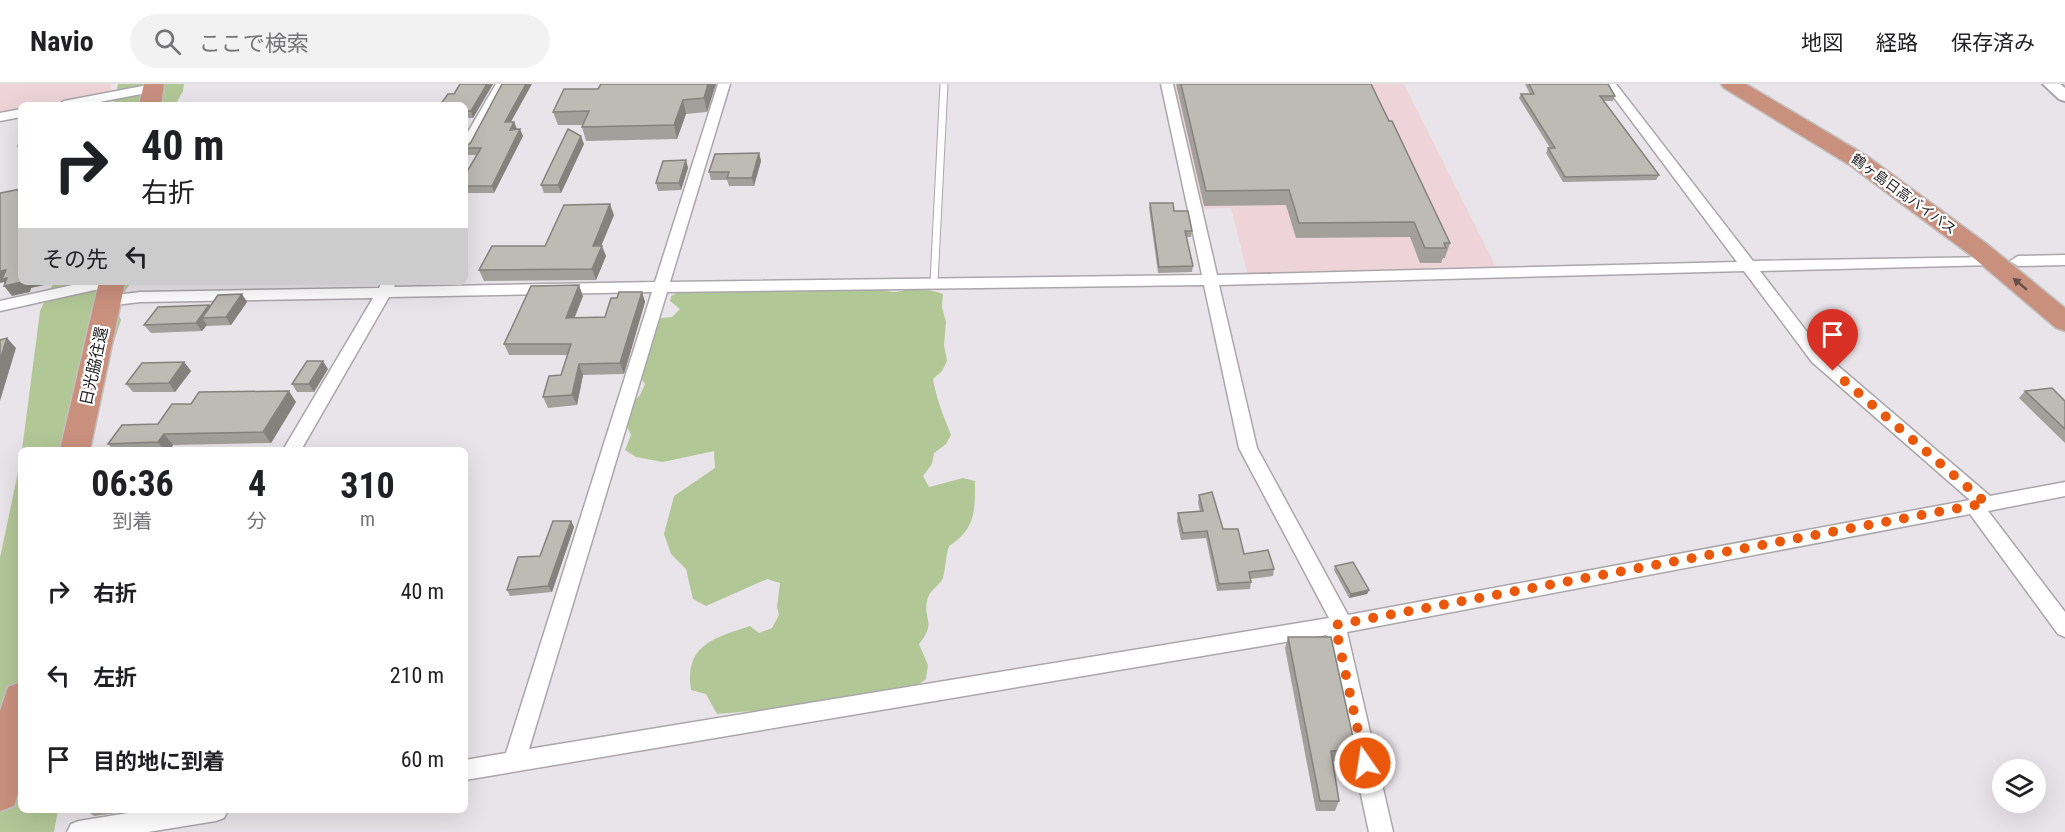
<!DOCTYPE html>
<html lang="ja">
<head>
<meta charset="utf-8">
<style>
	:root { --surface:#fff; --page:#f2f2f2; --text:#202124; --muted:#757577; --line:#e0e0e0 }
	body { margin:0; font-family:"Roboto Condensed","Noto Sans JP",sans-serif; background:var(--page); color:var(--text); height:100vh; display:flex; flex-direction:column; font-size:22px; white-space:nowrap }
	* { box-sizing:border-box; margin:0 }
	p { font-size:20px; color:var(--muted) }
	.icon { flex:none; width:33px; height:33px; fill:none; stroke:currentColor; stroke-width:2; stroke-linecap:round; stroke-linejoin:round }
	.map { position:relative; flex:1; overflow:hidden }
	.drawer { position:absolute; left:18px; top:363px; width:450px; height:366px; display:flex; flex-direction:column; background:var(--surface); border-radius:9px; box-shadow:0 6px 24px #0002 }
	.drawer>* { flex:none }
	.top-card { position:absolute; left:18px; top:18px; width:450px; height:183px; border-radius:9px; box-shadow:0 6px 24px #0002; background:#fff; color:var(--text); overflow:hidden }
	.controls { position:absolute; left:1992px; top:675px; display:grid; gap:12px }
	.controls a { display:grid; place-items:center; width:54px; height:54px; border-radius:50%; background:var(--surface); box-shadow:0 6px 24px #0002; font-size:30px }
	.pin { position:absolute; display:grid; place-items:center; width:51px; height:51px; color:#fff; margin:-62px -26px; border-radius:50% 50% 50% 0; rotate:-45deg; box-shadow:0 0 6px #0007 }
	.pin .icon { rotate:45deg }
	.me { position:absolute; width:66px; margin:-33px; rotate:347deg; stroke-linejoin:round; filter:drop-shadow(0 0 4px #0008) }
	.turn { display:flex; align-items:center; gap:21px; height:126px; padding:0 24px; font-size:27px }
	.turn .icon { width:78px; height:78px; stroke-width:2.5 }
	.turn b { display:block; font-size:42px; line-height:51px }
	.then { display:flex; align-items:center; height:57px; padding:0 24px; background:#0003; gap:12px; font-size:22px }
	.eta { display:flex; justify-content:space-evenly; align-items:center; height:102px; text-align:center }
	.eta b { font-size:36px; font-weight:700; line-height:42px }
	ul { padding:0; list-style:none }
	li { display:flex; align-items:center; gap:18px; height:84px; padding:0 24px }
	li div { flex:1 }
	li b { display:block; font-size:22px }
	li em { font-style:normal }
	header { display:flex; align-items:center; gap:36px; box-sizing:border-box; height:84px; padding:0 30px; background:var(--surface); border-bottom:2px solid var(--line) }
	header strong { font-size:28px }
	nav { display:flex; gap:33px; margin-inline-start:auto; font-size:21px }
	.search { width:420px; height:54px; background:var(--page); display:flex; align-items:center; gap:15px; box-sizing:border-box; padding:0 21px; border-radius:33px; color:var(--muted); font-size:22px }
	.map>svg:first-child { display:block }
	.industrial { fill:#eed4d9 }
	.green { fill:#b2c796 }
	.lines { fill:none; stroke-linecap:round; stroke-linejoin:round }
	.service-casing { stroke:#aba6ab; stroke-width:9 }
	.minor-casing { stroke:#aba6ab; stroke-width:3 }
	.tertiary-casing { stroke:#aba6ab; stroke-width:4 }
	.trunk-casing { stroke:#c2c1c2; stroke-width:3 }
	.service { stroke:#fff; stroke-width:7 }
	.minor { fill:#fff; fill-rule:evenodd }
	.tertiary { fill:#fff; fill-rule:evenodd }
	.trunk { fill:#ca907e; fill-rule:evenodd }
	.wall { fill:#a3a09b }
	.shaded-wall { fill:#85827e }
	.building { fill:#bebab4; stroke:#85827e; stroke-width:1.5 }
	.oneway { fill:#674f49 }
	.route { stroke:#ea580c; stroke-width:10; stroke-dasharray:0 18 }
	.labels { text-anchor:middle; dominant-baseline:central; stroke-width:4.5; stroke-linejoin:round; paint-order:stroke }
	.far-street-label { font-size:14px; fill:#252325; stroke:#fff }
	.street-label { font-size:16px; fill:#252325; stroke:#fff }
</style>
</head>
<body>
<header>
<strong>Navio</strong>
<div class="search"><svg class="icon" aria-label="search" viewBox="0 0 24 24"><circle cx="10" cy="10" r="6"/><path d="M15 15l6 6"/></svg>ここで検索</div>
<nav><a>地図</a><a>経路</a><a>保存済み</a></nav>
</header>
<div class="map">
<svg width="2065" height="748" viewBox="0 0 2065 748">
	<rect width="100%" height="100%" fill="#e9e4e9"/>
	<g class="industrial">
		<polygon points="0,0 112,0 110,9 46,21 21,21 21,26 0,30"/>
		<polygon points="1173,0 1404,0 1497,185 1248,191 1231,124 1200,125"/>
	</g>
	<g class="green">
		<polygon points="118,0 184,0 183,7 175,21 113,21"/>
		<polygon points="54,198 131,198 115,223 121,236 110,270 92,298 81,366 22,366 40,227"/>
		<path d="M771 205 885 206C895 210 899 207 909 205 921 204 932 206 943 210L942 223 946 238 944 261 947 277 942 287 933 295C936 314 944 333 951 351L946 360 934 369 932 380 923 392 929 403 963 394 975 397C975 426 976 445 949 462 946 470 945 488 943 494 939 503 930 504 927 517 923 536 937 538 919 560L928 581 926 595 911 606 798 623 717 630 706 610 691 606C684 561 714 554 750 542L759 549 772 544 779 531 777 523 780 499 767 495 706 522 693 515 686 485 671 470 664 450 674 412 715 384 714 367 663 378 636 373 625 366 631 351 625 338 632 327 633 318 640 311 645 300 639 291 650 250 661 234 672 233 680 225 670 217 671 212 679 208H747Z"/>
		<polygon points="21,374 21,726 58,726 54,748 0,748 0,474"/>
	</g>
	<g class="lines">
		<defs>
			<polyline id="service" points="934,198 944,0"/>
			<g id="minor">
				<polygon points="153,0 157,1 159,4 157,7 84,21 58,21 64,17"/>
				<polygon points="496,0 508,0 472,64 465,68 465,53"/>
				<path d="M718 0H730L670 198 1202 191 1161 0H1173L1217 191 1737 178 1604 0H1616L1753 177 1997 173 2000 176 1997 179 1992 181 1760 187 1824 270 1990 412 2065 398V412L1988 427 2065 528V553L2058 550 1970 430 1347 548 1393 748H1369L1327 551 465 696V676L506 669 652 208 389 213 301 366H283L373 214 140 218 108 222 100 217 108 212 140 208 379 204 382 198H396L394 203 655 198ZM1744 187 1812 278 1970 416 1348 531 1257 364 1219 201ZM1204 201 1239 364 1329 534 529 665 667 208Z"/>
				<polygon points="21,25 21,33 0,37 0,29"/>
				<polygon points="2065,171 2065,181 2018,182 2010,177 2018,172"/>
				<polygon points="86,198 116,198 108,203 0,227 0,217"/>
				<polygon points="147,726 228,726 224,734 216,737 148,748 67,748 71,740 79,737"/>
			</g>
			<polygon id="tertiary" points="2043,0 2060,0 2065,4 2065,17 2059,15"/>
			<g id="trunk">
				<polygon points="144,0 164,0 161,21 139,21"/>
				<polygon points="1721,0 1746,0 1867,72 1987,160 2065,224 2065,247 2056,244 1969,170 1851,82 1724,4"/>
				<polygon points="99,198 125,198 90,366 60,366"/>
				<polygon points="21,598 21,700 14,722 0,727 0,627 8,603"/>
			</g>
		</defs>
		<use href="#service" class="service-casing"/>
		<use href="#minor" class="minor-casing"/>
		<use href="#tertiary" class="tertiary-casing"/>
		<use href="#trunk" class="trunk-casing"/>
		<use href="#service" class="service"/>
		<use href="#minor" class="minor"/>
		<use href="#tertiary" class="tertiary"/>
		<use href="#trunk" class="trunk"/>
	</g>
	<g class="wall">
		<polygon points="460,0 493,0 473,34 465,34 465,21 454,10"/>
		<polygon points="716,0 707,28 686,30 677,55 586,57 582,43 583,41 558,41 553,28 598,5"/>
		<polygon points="1176,0 1371,0 1450,159 1445,174 1443,174 1441,179 1420,179 1410,153 1296,154 1286,121 1204,122"/>
		<polygon points="1525,0 1608,0 1615,12 1613,17 1603,17 1659,91 1656,96 1563,98 1546,69 1548,64 1550,64 1519,14 1521,10 1530,10"/>
		<polygon points="511,38 514,38 517,45 523,52 494,109 465,109 465,91 477,71 467,71 465,64"/>
		<polygon points="584,60 561,109 544,109 541,101"/>
		<polygon points="759,69 761,77 754,102 729,102 727,96 711,96 709,88"/>
		<polygon points="686,76 688,84 681,106 658,107 656,99"/>
		<polygon points="1150,119 1174,127 1192,147 1191,153 1186,153 1193,182 1192,188 1158,189 1149,124"/>
		<polygon points="614,131 601,162 606,172 596,196 484,197 479,186 545,162"/>
		<polygon points="642,208 645,218 624,290 583,291 577,321 548,324 543,313 561,291 568,271 509,271 504,260 583,212 575,233 605,233 617,214"/>
		<polygon points="247,218 231,241 207,242 207,241 202,247 151,249 144,241"/>
		<polygon points="184,278 191,287 175,308 133,308 126,300"/>
		<polygon points="328,285 314,308 297,308 292,300"/>
		<polygon points="2025,307 2065,317 2065,359 2019,314"/>
		<polygon points="296,318 271,359 173,361 170,366 114,366 108,360 158,340"/>
		<polygon points="1199,411 1223,445 1244,470 1274,485 1273,492 1250,495 1251,498 1250,505 1217,507 1206,454 1181,456 1177,437 1178,429 1200,427 1198,419"/>
		<polygon points="571,437 574,443 552,508 510,512 507,506 540,472"/>
		<polygon points="1335,482 1369,506 1367,510 1349,514 1334,486"/>
		<polygon points="1288,553 1356,667 1352,677 1332,677 1339,717 1335,727 1316,727 1285,564"/>
		<polygon points="86,726 139,726 94,732"/>
	</g>
	<g class="shaded-wall">
		<polygon points="487,0 493,0 473,34 471,27"/>
		<polygon points="526,0 532,0 507,45 505,38"/>
		<polygon points="708,0 716,0 707,28 704,14"/>
		<polygon points="683,16 686,30 677,55 674,41"/>
		<polygon points="514,38 517,45 513,52 510,46"/>
		<polygon points="520,45 523,52 494,109 492,102"/>
		<polygon points="581,52 584,60 561,109 558,101"/>
		<polygon points="759,69 761,77 754,102 752,94"/>
		<polygon points="686,76 688,84 681,106 679,99"/>
		<polygon points="610,120 614,131 597,172 593,162"/>
		<polygon points="602,162 606,172 596,196 592,185"/>
		<polygon points="6,186 22,198 58,198 31,204 30,208 12,212 4,202 7,202 4,198 0,199 0,187"/>
		<polygon points="579,201 583,212 570,244 566,234"/>
		<polygon points="642,208 645,218 624,290 620,279"/>
		<polygon points="242,210 247,218 231,241 226,233"/>
		<polygon points="209,221 215,229 202,234 207,241 202,247 196,239"/>
		<polygon points="7,254 16,264 0,317 0,276"/>
		<polygon points="323,277 328,285 314,308 309,300"/>
		<polygon points="184,278 191,287 175,308 169,299"/>
		<polygon points="579,280 583,291 577,321 572,311"/>
		<polygon points="289,307 296,318 271,359 263,348"/>
		<polygon points="164,350 173,361 170,366 164,366 158,358"/>
		<polygon points="571,437 574,443 552,508 548,502"/>
		<polygon points="1369,506 1367,510 1349,514 1351,510"/>
	</g>
	<g class="building">
		<polygon points="460,0 487,0 471,27 465,27 465,21 440,21 448,10 454,10"/>
		<polygon points="502,0 526,0 505,38 514,38 510,46 520,45 492,102 465,102 465,91 481,64 465,64 471,58"/>
		<polygon points="601,0 708,0 704,14 683,16 674,41 582,43 589,27 553,28 564,5 598,5"/>
		<polygon points="1181,0 1371,0 1389,37 1392,37 1450,159 1444,159 1446,164 1425,164 1414,138 1299,139 1289,106 1206,107"/>
		<polygon points="1529,0 1608,0 1615,12 1600,12 1659,91 1565,93 1548,64 1555,64 1521,10 1534,10"/>
		<polygon points="568,45 581,52 558,101 541,101"/>
		<polygon points="21,54 21,61 18,62"/>
		<polygon points="759,69 752,94 727,94 729,88 709,88 715,70"/>
		<polygon points="686,76 679,99 656,99 663,77"/>
		<polygon points="21,105 21,198 22,198 4,202 7,194 2,195 6,186 0,187 0,109"/>
		<polygon points="1150,119 1173,119 1174,127 1188,127 1192,147 1185,147 1193,182 1159,183"/>
		<polygon points="610,120 593,162 602,162 592,185 479,186 492,162 545,162 564,121"/>
		<polygon points="579,201 566,234 605,233 611,214 617,214 619,208 642,208 620,279 579,280 572,311 543,313 549,292 561,291 571,260 504,260 531,202"/>
		<polygon points="242,210 226,233 202,234 218,211"/>
		<polygon points="209,221 196,239 144,241 158,223"/>
		<polygon points="7,254 0,276 0,256"/>
		<polygon points="307,277 323,277 309,300 292,300"/>
		<polygon points="184,278 169,299 126,300 142,279"/>
		<polygon points="2052,304 2065,317 2065,345 2025,307"/>
		<polygon points="289,307 263,348 164,350 158,358 108,360 122,341 158,340 172,320 191,320 199,308"/>
		<polygon points="1212,408 1223,445 1238,445 1244,470 1268,466 1274,485 1249,488 1251,498 1219,500 1207,447 1183,449 1178,429 1203,427 1199,411"/>
		<polygon points="553,437 571,437 548,502 507,506 518,473 540,472"/>
		<polygon points="1353,478 1369,506 1351,510 1335,482"/>
		<polygon points="1288,553 1331,553 1356,667 1331,667 1339,717 1320,717"/>
	</g>
	<defs><path id="oneway-solid" d="M-6-.8H1V-3.2L6.5 0L1 3.2V.8H-6Z" transform="scale(1.5)"/></defs>
	<use class="oneway" href="#oneway-solid" transform="translate(2020 200) rotate(-140)"/>
	<g class="lines">
		<polyline class="route" points="1365,679 1335,541 1986,419 1833,287"/>
	</g>
	<g class="labels">
		<g class="far-street-label">
			<text transform="translate(1904 110) rotate(36)">鶴ヶ島日高バイパス</text>
		</g>
		<g class="street-label">
			<text transform="translate(94 282) rotate(-78)">日光脇往還</text>
		</g>
	</g>
</svg>
<div class="controls">
<a><svg class="icon" aria-label="layers" viewBox="0 0 24 24"><path d="M12 4l9 5-9 5-9-5zM3 14l9 5 9-5"/></svg></a>
</div>
<div class="pin" style="left:1833px;top:287px;background:#d93025"><svg class="icon" aria-label="arrive" viewBox="0 0 24 24"><path d="M6 21V4h12l-3 4 3 4H6"/></svg></div>
<svg class="me" style="left:1365px;top:679px" viewBox="-20 -20 40 40"><circle r="17" fill="#ea580c" stroke="#fff" stroke-width="3"/><path d="M0-11L8 9 0 5-8 9z" fill="#fff"/></svg>
<div class="top-card">
<div class="turn"><svg class="icon" aria-label="right" viewBox="0 0 24 24"><path d="M7 20v-9h11M14 6l5 5-5 5"/></svg><div><b>40 m</b>右折</div></div>
<div class="then">その先<svg class="icon" aria-label="left" viewBox="0 0 24 24"><path d="M17 20v-9H6M10 6l-5 5 5 5"/></svg></div>
</div>
<section class="drawer">
<div class="eta">
<div><b>06:36</b><p>到着</p></div>
<div><b>4</b><p>分</p></div>
<div><b>310</b><p>m</p></div>
</div>
<ul>
<li><svg class="icon" aria-label="right" viewBox="0 0 24 24"><path d="M7 20v-9h11M14 6l5 5-5 5"/></svg><div><b>右折</b></div><em>40 m</em></li>
<li><svg class="icon" aria-label="left" viewBox="0 0 24 24"><path d="M17 20v-9H6M10 6l-5 5 5 5"/></svg><div><b>左折</b></div><em>210 m</em></li>
<li><svg class="icon" aria-label="arrive" viewBox="0 0 24 24"><path d="M6 21V4h12l-3 4 3 4H6"/></svg><div><b>目的地に到着</b></div><em>60 m</em></li>
</ul>
</section>
</div>
</body>
</html>
